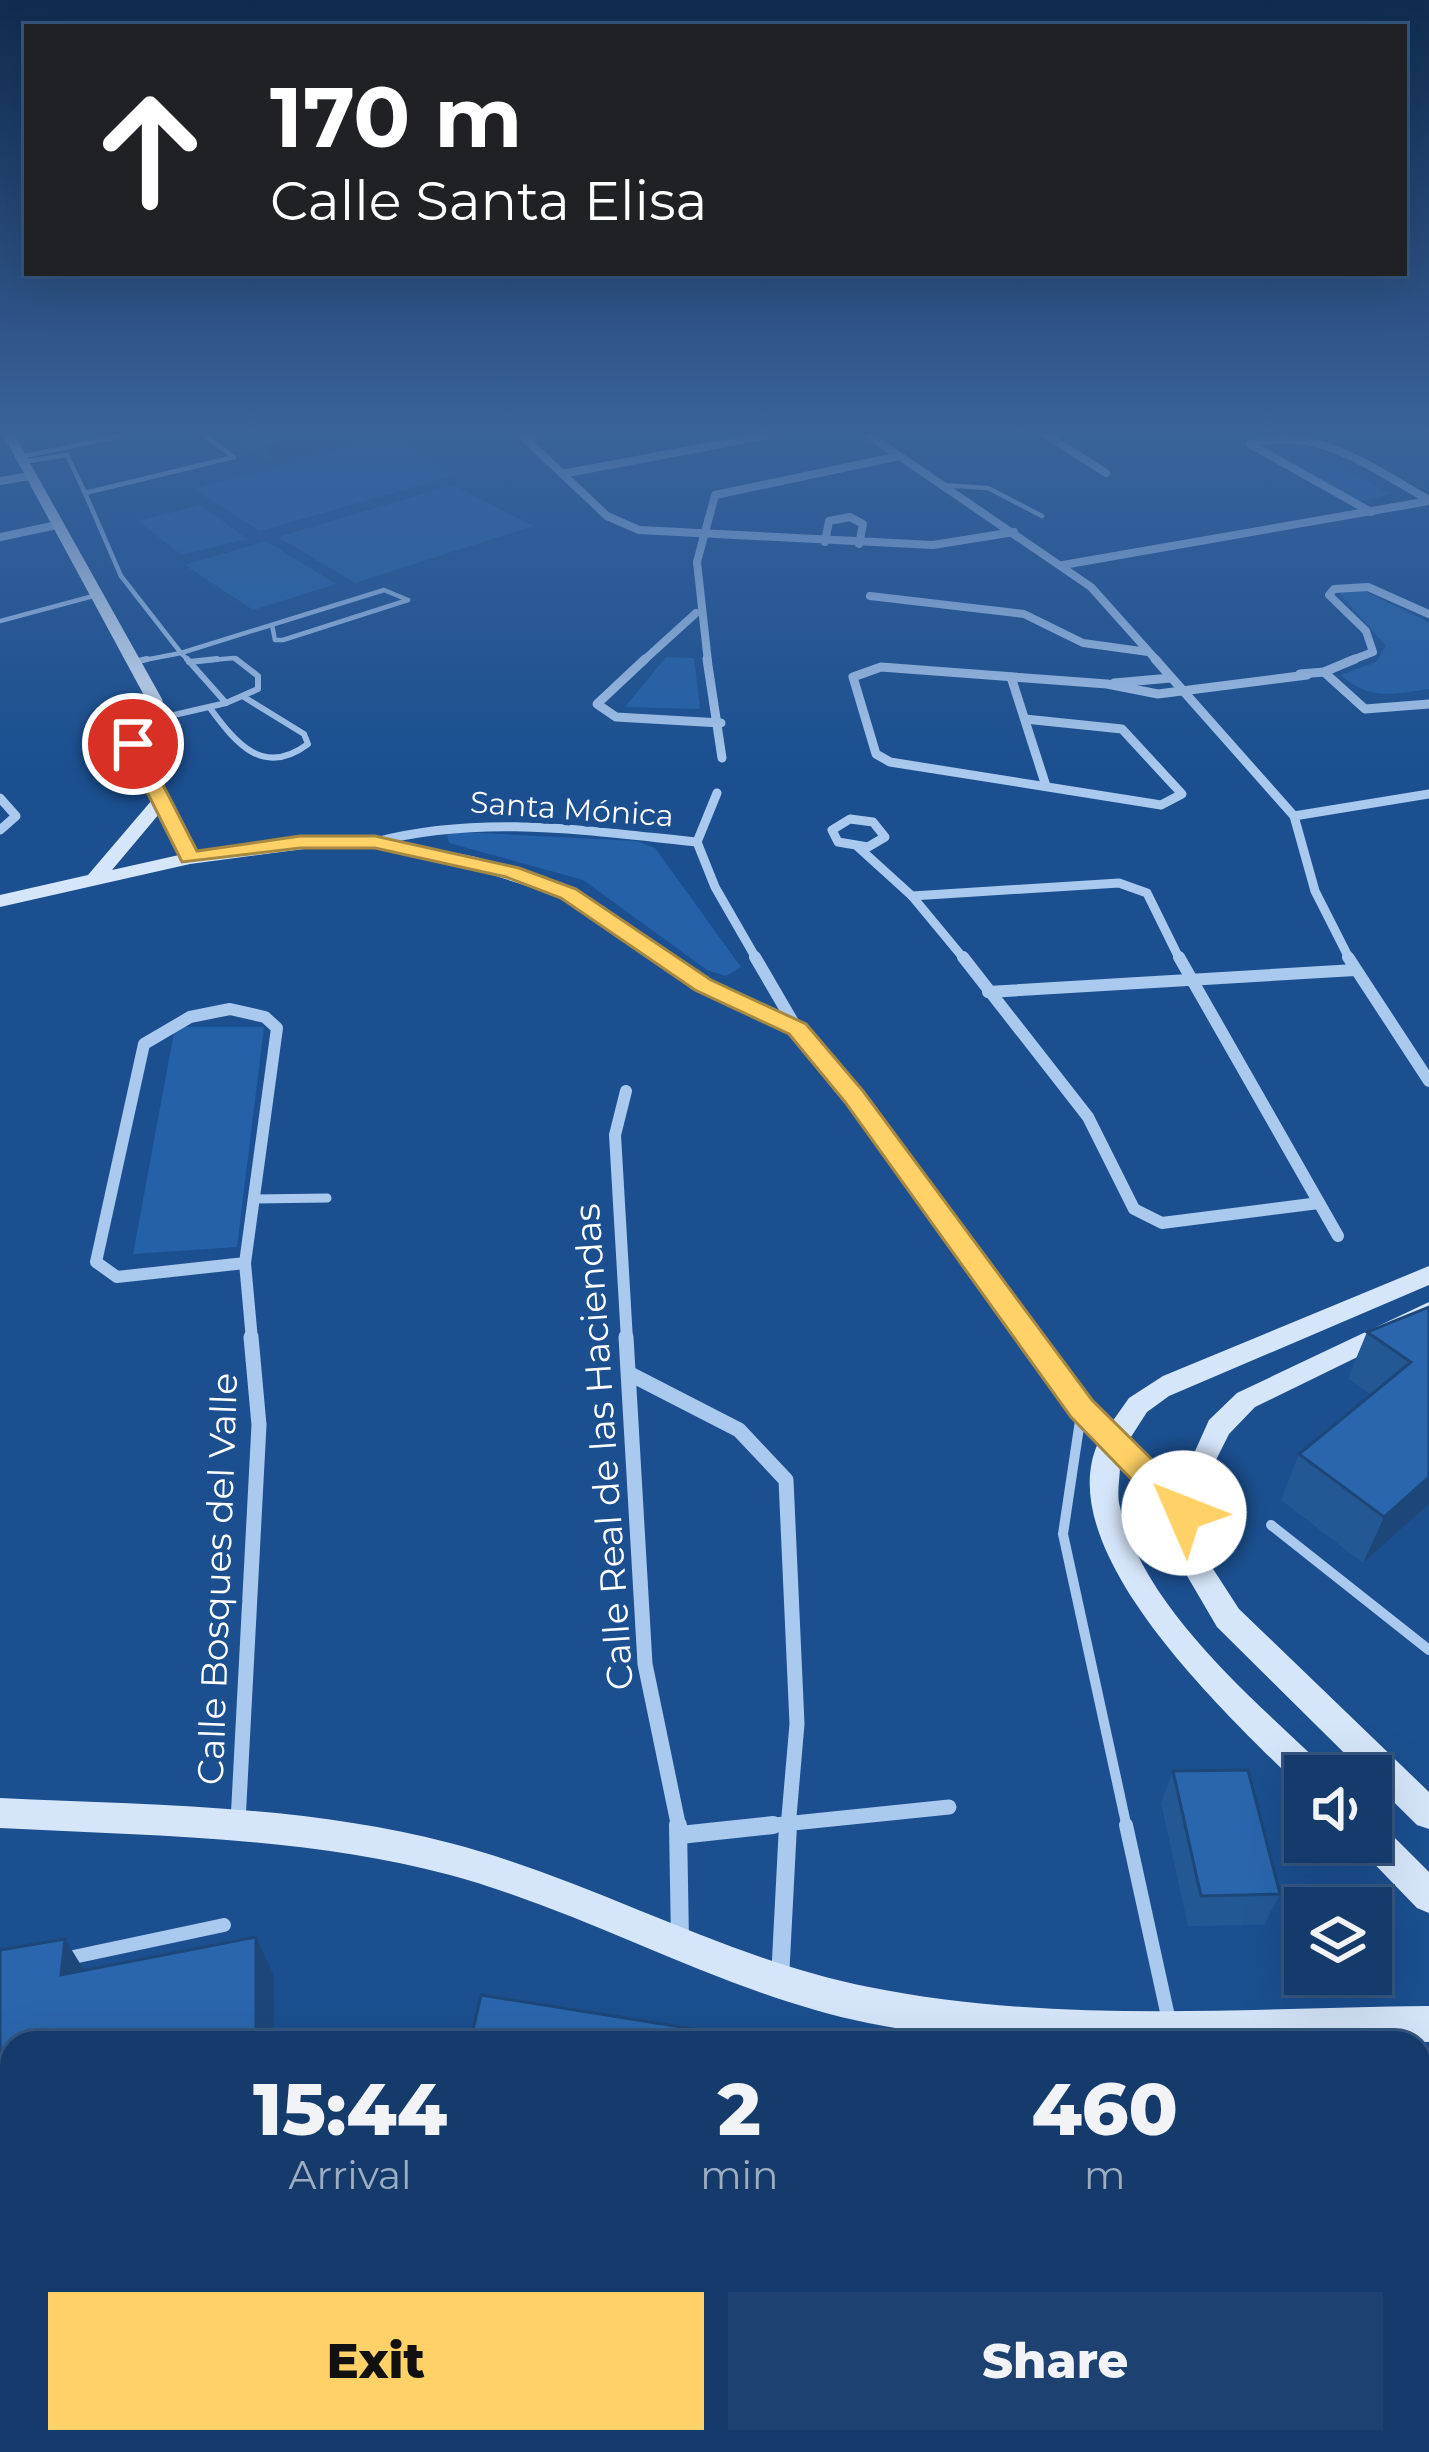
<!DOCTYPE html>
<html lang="en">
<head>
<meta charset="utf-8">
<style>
	:root { --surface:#143b6b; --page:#1d4271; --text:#f1f3f6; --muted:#9dadc1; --line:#33557e; --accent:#ffd166 }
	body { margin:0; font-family:Montserrat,sans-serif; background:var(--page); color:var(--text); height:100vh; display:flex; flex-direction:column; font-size:45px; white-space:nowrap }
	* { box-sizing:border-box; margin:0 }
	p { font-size:39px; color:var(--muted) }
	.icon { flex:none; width:66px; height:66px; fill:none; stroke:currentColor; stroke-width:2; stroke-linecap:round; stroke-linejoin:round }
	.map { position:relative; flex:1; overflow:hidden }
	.side { position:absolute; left:0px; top:2031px; width:1431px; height:423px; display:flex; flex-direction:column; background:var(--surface); border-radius:36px 36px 0 0; box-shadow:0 12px 48px #0002,0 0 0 3px var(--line) }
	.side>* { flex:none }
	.hud { position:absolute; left:24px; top:24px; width:1383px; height:252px; border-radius:0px; box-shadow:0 12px 48px #0002,0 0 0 3px var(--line); background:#202124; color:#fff; overflow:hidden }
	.tools { position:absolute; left:1284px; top:1755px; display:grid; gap:24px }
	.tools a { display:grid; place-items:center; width:108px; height:108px; border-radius:0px; background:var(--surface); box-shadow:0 12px 48px #0002,0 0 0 3px var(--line); font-size:60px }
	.pin { position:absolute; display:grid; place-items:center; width:102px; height:102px; color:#fff; margin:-51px; border:6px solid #fff; border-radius:50%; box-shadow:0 3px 12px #0007 }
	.me { position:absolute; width:132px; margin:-66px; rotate:314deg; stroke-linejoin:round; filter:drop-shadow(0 0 9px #0008) }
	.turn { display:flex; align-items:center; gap:42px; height:252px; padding:0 48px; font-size:54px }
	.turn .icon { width:156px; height:156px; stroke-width:2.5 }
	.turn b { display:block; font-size:84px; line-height:102px }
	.eta { display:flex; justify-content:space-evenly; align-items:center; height:204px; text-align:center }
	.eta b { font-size:72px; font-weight:800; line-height:84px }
	.primary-button { display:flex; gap:24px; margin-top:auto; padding:24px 48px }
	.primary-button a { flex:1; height:138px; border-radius:0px; background:var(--accent); color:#111; font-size:48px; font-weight:800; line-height:138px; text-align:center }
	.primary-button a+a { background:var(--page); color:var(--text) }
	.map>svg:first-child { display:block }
	.green { fill:#2461a8 }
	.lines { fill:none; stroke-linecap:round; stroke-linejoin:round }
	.lane-far4 { stroke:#a9c9ee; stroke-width:4.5 }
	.lane-far3 { stroke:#a9c9ee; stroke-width:6 }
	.lane-far2 { stroke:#a9c9ee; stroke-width:9 }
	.lane-far1 { stroke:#a9c9ee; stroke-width:10 }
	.lane { stroke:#a9c9ee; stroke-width:14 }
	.street-far4 { stroke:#a9c9ee; stroke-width:8 }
	.street-far3 { stroke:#a9c9ee; stroke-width:9 }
	.street-far2 { stroke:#a9c9ee; stroke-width:12 }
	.street-far1 { stroke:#a9c9ee; stroke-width:15 }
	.street { stroke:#a9c9ee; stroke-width:18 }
	.secondary { fill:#d6e6fa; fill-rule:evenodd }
	.wall { fill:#245895 }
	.shaded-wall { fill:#1d4779 }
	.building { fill:#2a66ad; stroke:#1d4779; stroke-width:3 }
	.route { fill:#ffd166; stroke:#a68842; stroke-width:3 }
	.labels { text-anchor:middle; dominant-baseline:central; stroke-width:12; stroke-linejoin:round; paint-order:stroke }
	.far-street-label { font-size:30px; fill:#fff; stroke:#1b4f8f }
	.street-label { font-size:36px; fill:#fff; stroke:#1b4f8f }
</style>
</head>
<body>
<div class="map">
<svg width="1429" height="2452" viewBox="0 0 1429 2452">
	<rect width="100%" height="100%" fill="#1b4f8f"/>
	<g class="green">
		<polygon points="388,437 459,474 260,531 193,489"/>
		<polygon points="1292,438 1390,494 1361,502 1254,445"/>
		<polygon points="453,485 533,526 355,583 278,537"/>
		<polygon points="201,505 247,539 182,555 138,521"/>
		<polygon points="266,541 336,584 253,610 185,565"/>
		<path d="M1364 591 1429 622V689C1394 694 1369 701 1341 675L1376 662 1386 646 1338 592Z"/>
		<polygon points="666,657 694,658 700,709 625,707"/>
		<polygon points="459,832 636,841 655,848 741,967 726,976 707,970 583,880 449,843 447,835"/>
		<polygon points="175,1027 264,1027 237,1247 133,1254"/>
	</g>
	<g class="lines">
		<g class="lane-far4">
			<polyline points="25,456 154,429"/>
			<polyline points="23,462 67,455 85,493 234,457 205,436"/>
			<polyline points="940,485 988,488 1042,516"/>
			<polyline points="85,493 121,576 181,653 134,662"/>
			<polyline points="0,621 97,595"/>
			<polyline points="272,625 275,640 283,640 408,600"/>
			<polyline points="189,662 234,658 240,662"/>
			<polyline points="190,662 181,653 384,590 408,600"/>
		</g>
		<g class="lane-far3">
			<polyline points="134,662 147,659"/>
			<polyline points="189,662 217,659"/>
			<polyline points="226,703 258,689 258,676 236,659"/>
			<path d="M210 708C237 745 264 777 308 744L304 734 244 697"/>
			<polyline points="148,721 226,703 187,659"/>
		</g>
		<polyline class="lane-far2" points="254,1199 327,1198"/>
		<g class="lane-far1">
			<polyline points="1081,1414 1063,1534 1127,1828"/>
			<polyline points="1271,1525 1429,1650"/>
		</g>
		<g class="lane">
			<polyline points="1126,1825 1169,2021"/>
			<polyline points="64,1959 224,1925"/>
		</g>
		<g class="street-far4">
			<polyline points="515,429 607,516 639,530 933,545 1014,532"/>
			<polyline points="860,429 1091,587 1158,662"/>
			<polyline points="1037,429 1106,473"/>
			<polyline points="1420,429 1429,434"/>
			<polyline points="864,433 882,429"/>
			<polyline points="525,437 568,429"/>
			<polyline points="562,474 801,429"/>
			<polyline points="0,481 30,476"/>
			<path d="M1371 512 1250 444C1317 424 1373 469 1429 500"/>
			<polyline points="0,537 57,525"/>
			<polyline points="825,542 829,521 850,517 863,524 859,544"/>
			<polyline points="1063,565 1429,501"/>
			<polyline points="870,596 1024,614 1083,643 1148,652"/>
			<polyline points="642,662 696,613"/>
			<polyline points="708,662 697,562 715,495 895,457"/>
			<polyline points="1347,662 1373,652 1366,631 1329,595 1334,589 1368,587 1429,614"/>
		</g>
		<g class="street-far3">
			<polyline points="645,659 597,704 616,717 721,723"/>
			<polyline points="707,659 722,758"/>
			<polyline points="1155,659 1294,816 1315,891 1350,960"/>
			<polyline points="1324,672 1365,709 1429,704"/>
			<polyline points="1300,674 1324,672 1355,659"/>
			<polyline points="1011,677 1046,786"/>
			<polyline points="1114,683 1171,678"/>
			<polyline points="1025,719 1122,729 1182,794 1161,805 890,762 876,754 853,677 881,667 1107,684 1158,694 1307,675"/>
			<polyline points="717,793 697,842 715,887 757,960"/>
			<polyline points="0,798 16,816 0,830"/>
			<polyline points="1294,816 1429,794"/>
			<polygon points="850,819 873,822 885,837 868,847 838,842 832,830"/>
			<path d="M375 842C483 814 588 831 697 842"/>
			<polyline points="858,847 912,896 965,960"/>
			<polyline points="912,896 1119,883 1147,893 1180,960"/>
		</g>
		<g class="street-far2">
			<polyline points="755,957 797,1029"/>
			<polyline points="963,957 1088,1117 1134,1209 1162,1223 1319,1203"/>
			<polyline points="1179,957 1338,1236"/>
			<polyline points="1348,957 1429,1081"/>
			<polyline points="988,992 1355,970"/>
			<polygon points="230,1009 265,1017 277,1028 245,1263 117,1277 96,1262 144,1044 190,1017"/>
			<polyline points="626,1091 615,1135 627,1340"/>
			<polyline points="245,1263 252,1340"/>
		</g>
		<g class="street-far1">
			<polyline points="626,1337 645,1664 679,1828"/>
			<polyline points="632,1375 739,1430 786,1480 797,1724 788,1828"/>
			<polyline points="238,1822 259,1425 251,1337"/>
			<polyline points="745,1828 949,1807"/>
		</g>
		<g class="street">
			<polyline points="678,1825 680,1941"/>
			<polyline points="680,1835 773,1825"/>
			<polyline points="780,1979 788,1825"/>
		</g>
		<g class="secondary">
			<path d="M0 429H11L162 699 165 711 141 732V744L196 852 335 835 375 837 476 857 575 889 710 981 804 1024 862 1091 1091 1402 1112 1422 1129 1398 1163 1376 1429 1266V1285L1169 1396 1147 1412 1129 1440 1178 1489 1209 1420 1237 1393 1429 1302V1322L1255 1407 1229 1434 1214 1464 1198 1513 1204 1555 1239 1609 1429 1792V1829L1417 1825 1217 1627 1176 1557 1170 1517 1120 1466C1120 1478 1117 1491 1119 1503 1141 1605 1250 1696 1322 1765L1327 1776H1305V1789L1300 1787C1230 1717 1049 1552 1098 1443L1073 1416 846 1101 790 1034 696 989 561 897 465 866 375 847 335 845 190 864 0 907V895L88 875 152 800 125 744 127 727 149 710 146 699ZM159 814 179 855 112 870Z"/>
			<path d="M0 1798C150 1805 304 1805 450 1843 593 1880 723 1958 869 1987 1052 2024 1244 2008 1429 2006V2042C1341 2043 1254 2043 1166 2043 1066 2043 967 2043 868 2023 722 1993 593 1914 450 1875 304 1836 150 1836 0 1828Z"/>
			<polygon points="1371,1821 1383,1826 1429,1872 1429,1913 1417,1908 1359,1848 1357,1842 1371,1842"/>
		</g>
	</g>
	<g class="wall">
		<polygon points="213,429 392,429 392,430 271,462"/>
		<polygon points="1429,1307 1429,1504 1363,1563 1281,1500 1299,1454 1371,1395 1348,1378 1367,1332"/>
		<polygon points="1173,1771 1280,1894 1264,1925 1188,1926 1161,1803"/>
		<polygon points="1113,2442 1419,2442 1429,2452 1113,2452"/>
	</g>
	<g class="shaded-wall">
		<polygon points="329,429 392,430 271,462 268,445"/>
		<polygon points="1429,1477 1429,1504 1363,1563 1384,1517"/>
		<polygon points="256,1937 274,1976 274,2043 256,2043"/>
		<polygon points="65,1939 89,1978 61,1975"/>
		<rect x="255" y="2442" width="21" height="10"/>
	</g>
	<g class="building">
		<polygon points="239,429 329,429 268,445"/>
		<polygon points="1429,1307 1429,1477 1384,1517 1299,1454 1411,1362 1367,1332"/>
		<polygon points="1248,1770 1280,1894 1201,1896 1173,1771"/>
		<polygon points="256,1937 256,2043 12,2043 12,2442 255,2442 255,2452 0,2452 0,1950 65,1939 61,1975"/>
		<polygon points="481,1995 781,2043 470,2043"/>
		<polygon points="425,2036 468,2043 423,2043"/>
		<polygon points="1419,2103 1429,2105 1429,2452 1234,2452 1234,2445 1216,2442 1419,2442"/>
	</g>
	<linearGradient id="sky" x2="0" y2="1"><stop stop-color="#0f2b4f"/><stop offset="0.56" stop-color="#39639b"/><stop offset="1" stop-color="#39639b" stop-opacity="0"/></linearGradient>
	<rect width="1429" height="772" fill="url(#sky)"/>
	<polygon class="route" points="133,739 142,744 197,851 300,836 375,836 519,868 576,889 711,980 806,1024 863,1091 1092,1400 1196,1503 1200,1513 1196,1522 1173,1522 1071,1417 845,1102 789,1034 695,990 561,898 506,877 375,848 300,848 182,862 123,744"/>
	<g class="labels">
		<g class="far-street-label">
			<text transform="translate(572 809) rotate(4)">Santa Mónica</text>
		</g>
		<g class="street-label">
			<text transform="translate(603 1447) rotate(-94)">Calle Real de las Haciendas</text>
			<text transform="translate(217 1579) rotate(-88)">Calle Bosques del Valle</text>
		</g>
	</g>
</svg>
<div class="tools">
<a><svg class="icon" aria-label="sound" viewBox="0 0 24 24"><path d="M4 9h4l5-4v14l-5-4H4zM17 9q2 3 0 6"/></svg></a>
<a><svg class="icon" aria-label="layers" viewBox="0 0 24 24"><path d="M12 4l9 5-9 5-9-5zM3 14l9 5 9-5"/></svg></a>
</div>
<div class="pin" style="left:133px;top:744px;background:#d93025"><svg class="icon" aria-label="arrive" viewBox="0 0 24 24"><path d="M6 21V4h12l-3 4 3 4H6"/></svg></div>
<svg class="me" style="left:1184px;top:1513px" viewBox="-20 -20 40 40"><circle r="19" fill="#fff"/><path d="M0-13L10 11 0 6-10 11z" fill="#ffd166"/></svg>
<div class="hud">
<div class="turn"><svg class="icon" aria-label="ahead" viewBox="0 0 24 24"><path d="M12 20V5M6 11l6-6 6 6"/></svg><div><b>170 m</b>Calle Santa Elisa</div></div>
</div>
<section class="side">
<div class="eta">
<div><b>15:44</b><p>Arrival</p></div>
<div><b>2</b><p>min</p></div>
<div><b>460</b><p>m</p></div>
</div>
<div class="primary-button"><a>Exit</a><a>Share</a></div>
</section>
</div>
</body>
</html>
